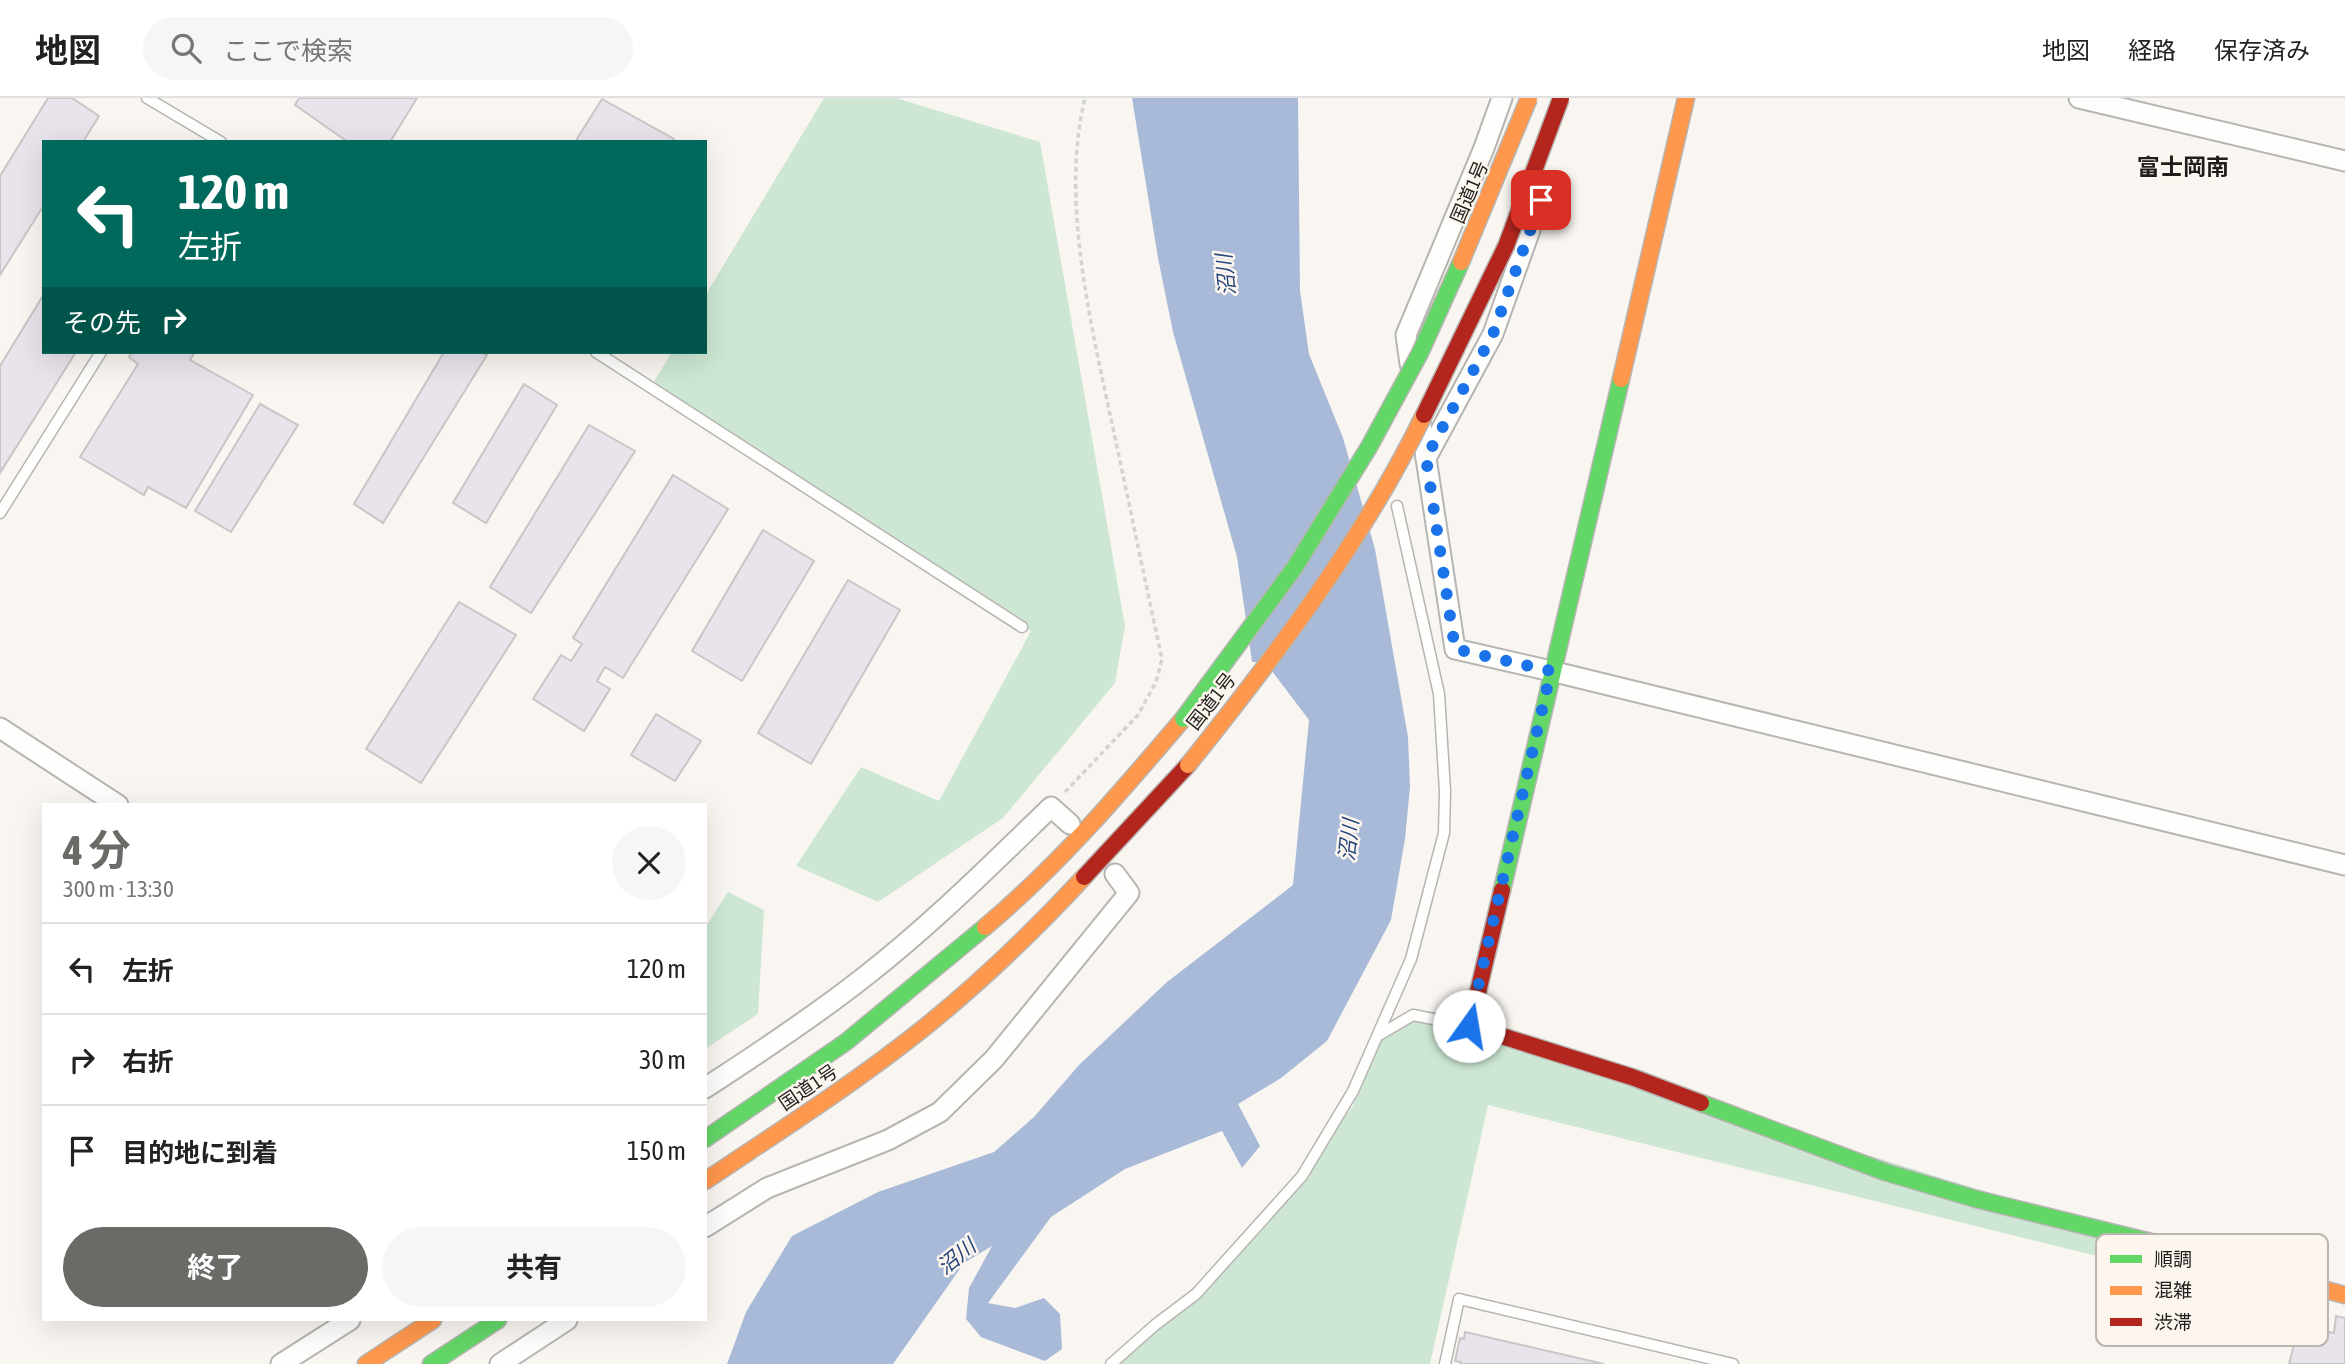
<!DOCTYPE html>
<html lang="ja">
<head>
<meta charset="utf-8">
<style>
	:root { --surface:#fff; --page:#f6f6f6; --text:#222; --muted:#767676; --line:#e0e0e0; --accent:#6c6a67 }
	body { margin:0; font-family:"Asap Condensed","Noto Sans JP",sans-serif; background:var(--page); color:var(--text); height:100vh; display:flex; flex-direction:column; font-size:26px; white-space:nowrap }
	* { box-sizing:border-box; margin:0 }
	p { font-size:23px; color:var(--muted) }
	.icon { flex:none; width:38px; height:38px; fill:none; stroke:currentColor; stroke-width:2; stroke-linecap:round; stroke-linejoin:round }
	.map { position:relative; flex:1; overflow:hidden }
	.details { position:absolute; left:42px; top:705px; width:665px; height:518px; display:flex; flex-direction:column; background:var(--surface); border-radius:0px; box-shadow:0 7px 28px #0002 }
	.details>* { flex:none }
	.top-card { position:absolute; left:42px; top:42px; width:665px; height:214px; border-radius:0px; box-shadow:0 7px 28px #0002; background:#00695c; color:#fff; overflow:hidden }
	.pin { position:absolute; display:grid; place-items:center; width:60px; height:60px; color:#fff; margin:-30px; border-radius:14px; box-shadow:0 4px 10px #0006 }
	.me { position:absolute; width:77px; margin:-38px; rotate:13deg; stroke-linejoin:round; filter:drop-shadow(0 0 5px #0008) }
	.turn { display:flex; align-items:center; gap:24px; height:147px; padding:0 21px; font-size:32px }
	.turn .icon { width:91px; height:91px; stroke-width:2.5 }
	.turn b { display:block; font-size:49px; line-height:60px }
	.then { display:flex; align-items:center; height:66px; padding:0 21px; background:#0003; gap:14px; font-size:26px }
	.round { display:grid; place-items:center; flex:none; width:74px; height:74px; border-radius:37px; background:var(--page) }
	.overview { display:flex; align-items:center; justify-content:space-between; height:119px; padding:0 21px }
	h1 { font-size:42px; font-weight:700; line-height:52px; color:var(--accent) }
	.primary-button { display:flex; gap:14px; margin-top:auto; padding:14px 21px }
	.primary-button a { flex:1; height:80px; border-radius:42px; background:var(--accent); color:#fff; font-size:28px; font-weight:700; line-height:80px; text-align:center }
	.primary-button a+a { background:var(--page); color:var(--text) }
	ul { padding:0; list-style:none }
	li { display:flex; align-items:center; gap:21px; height:91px; padding:0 21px; border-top:2px solid var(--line) }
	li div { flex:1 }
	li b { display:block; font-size:26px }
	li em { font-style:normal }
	header { display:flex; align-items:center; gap:42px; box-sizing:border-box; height:98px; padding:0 35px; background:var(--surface); border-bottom:2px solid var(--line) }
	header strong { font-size:33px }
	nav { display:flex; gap:38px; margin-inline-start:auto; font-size:24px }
	.search { width:490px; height:63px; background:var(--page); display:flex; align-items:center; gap:18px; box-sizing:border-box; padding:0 24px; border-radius:38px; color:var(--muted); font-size:26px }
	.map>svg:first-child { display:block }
	.green { fill:#cde7d4 }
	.water { fill:#a8bad7 }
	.building { fill:#e9e3eb; stroke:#c8c6c6; stroke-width:2 }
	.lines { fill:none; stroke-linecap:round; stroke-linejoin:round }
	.lane-casing { stroke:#b7b5b2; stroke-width:13 }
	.street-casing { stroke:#b7b5b2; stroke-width:23 }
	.fast-casing { stroke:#b7b5b2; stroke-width:19 }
	.slow-casing { stroke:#b7b5b2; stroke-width:19 }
	.jam-casing { stroke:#b7b5b2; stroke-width:19 }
	.path { stroke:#d4d3d3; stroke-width:3.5; stroke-dasharray:5 3.5; stroke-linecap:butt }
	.lane { stroke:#fefefd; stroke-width:10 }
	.street { stroke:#fefefd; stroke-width:19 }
	.fast { stroke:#63d668; stroke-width:16 }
	.slow { stroke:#ff974d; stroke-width:16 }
	.jam { stroke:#b3261e; stroke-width:16 }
	.fast-bridge-casing { stroke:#b7b5b2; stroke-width:19; stroke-linecap:butt }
	.slow-bridge-casing { stroke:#b7b5b2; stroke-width:19; stroke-linecap:butt }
	.jam-bridge-casing { stroke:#b7b5b2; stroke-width:19; stroke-linecap:butt }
	.fast-bridge { stroke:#63d668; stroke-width:16 }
	.slow-bridge { stroke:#ff974d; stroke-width:16 }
	.jam-bridge { stroke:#b3261e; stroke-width:16 }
	.route { stroke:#1a73e8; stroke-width:12; stroke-dasharray:0 21.6 }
	.labels { text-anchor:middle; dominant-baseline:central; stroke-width:5; stroke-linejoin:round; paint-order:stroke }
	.street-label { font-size:19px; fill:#201e1c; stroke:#fcf6ef }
	.water-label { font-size:21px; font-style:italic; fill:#24457d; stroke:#fcf6ef }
	.quarter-label { font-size:23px; font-weight:bold; fill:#201e1c; stroke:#fcf6ef }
	.key { fill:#fcf6ef; stroke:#bab5b0; stroke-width:2 }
	.key-label { font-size:19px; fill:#201e1c }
</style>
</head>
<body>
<header>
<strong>地図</strong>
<div class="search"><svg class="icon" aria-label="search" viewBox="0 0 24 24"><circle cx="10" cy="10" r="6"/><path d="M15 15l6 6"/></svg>ここで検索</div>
<nav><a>地図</a><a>経路</a><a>保存済み</a></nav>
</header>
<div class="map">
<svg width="2345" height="1266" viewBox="0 0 2345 1266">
	<rect width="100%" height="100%" fill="#f9f6f2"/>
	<g class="green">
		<polygon points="824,0 896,0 1040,44 1125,528 1115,585 1003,720 878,804 796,768 861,669 939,703 1031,533 651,288 672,254 705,254 705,198"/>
		<polygon points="728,794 764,812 758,916 705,951 705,830"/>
		<polygon points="1423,919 2145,1143 2121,1164 1488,1007 1430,1266 1116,1266 1226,1172 1307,1070 1353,1008 1378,937"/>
	</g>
	<polygon class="water" points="1132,0 1298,0 1300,193 1309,256 1343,340 1375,451 1408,639 1410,689 1405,741 1391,822 1327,943 1281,980 1238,1006 1260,1048 1242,1070 1222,1033 1125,1071 1051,1119 988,1205 1015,1210 1044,1200 1060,1216 1062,1251 1045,1263 981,1239 966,1221 969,1190 992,1148 964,1165 893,1266 727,1266 746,1214 792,1138 878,1094 994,1054 1034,1019 1079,967 1167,884 1293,787 1309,622 1265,564 1252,564 1237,459 1173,234 1158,160"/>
	<g class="building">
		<polygon points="48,0 72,0 99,18 83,44 44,44 44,107 0,177 0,78"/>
		<polygon points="299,0 417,0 390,44 348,44 295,7"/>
		<polygon points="602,1 674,41 673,44 575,44"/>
		<polygon points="44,196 44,254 76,254 0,375 0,268"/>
		<polygon points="132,254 195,254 190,262 253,297 186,410 148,389 144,397 80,359 138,266 129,259"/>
		<polygon points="444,254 481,254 487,257 383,425 354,406"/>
		<polygon points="524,286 557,307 486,425 453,405"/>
		<polygon points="260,306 298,327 231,434 195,413"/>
		<polygon points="589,327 635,353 531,515 490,489"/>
		<polygon points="673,377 728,411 623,580 605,569 597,583 610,591 584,633 533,601 561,557 571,563 582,546 573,540"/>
		<polygon points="763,432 814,463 742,583 692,553"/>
		<polygon points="848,482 900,512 811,666 758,635"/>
		<polygon points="459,504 516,537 421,685 366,651"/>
		<polygon points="656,616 701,643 675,683 631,657"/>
		<polygon points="2336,1218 2345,1220 2345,1266 2289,1266 2299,1228 2334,1235"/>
		<polygon points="1465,1234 1604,1266 1460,1266 1461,1264 1455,1263 1460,1240 1464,1241"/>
	</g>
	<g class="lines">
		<defs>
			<g id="lane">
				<polyline points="147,0 221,44"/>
				<polyline points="596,254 1022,529"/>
				<polyline points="0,415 101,254"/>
				<polyline points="1379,937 1413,917 1469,928"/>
				<polyline points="1111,1266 1155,1227 1196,1196 1302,1078 1353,993 1411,861 1444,735 1445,693 1439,596 1397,408"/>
				<polyline points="1445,1266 1459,1201 1733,1266"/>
			</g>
			<g id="street">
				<polyline points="2079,0 2345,63"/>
				<polyline points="1410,266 1406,237 1484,50 1502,0"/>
				<polyline points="1421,327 1455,551 1551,573 2345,767"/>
				<polyline points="1426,360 1493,236 1530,132"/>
				<polyline points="0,630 118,707"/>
				<path d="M705 990C759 955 812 920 863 880 930 828 990 768 1051 709L1070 726"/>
				<polyline points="705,1129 767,1090 888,1042 940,1014 994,961 1129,795 1115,776"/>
				<polyline points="281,1266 350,1222"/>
				<polyline points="500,1266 567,1222"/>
			</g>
			<g id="fast">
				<polyline points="1502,792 1621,281"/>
				<polyline points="1701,1005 1885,1074 1976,1101 2147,1143"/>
				<polyline points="705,1041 846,944 985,829"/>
				<polyline points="431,1266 498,1222"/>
			</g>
			<g id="slow">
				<polyline points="1621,281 1686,0"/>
				<path d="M985 829C1059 767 1121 694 1183 621"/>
				<path d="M705 1083C778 1034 852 987 920 933 979 886 1033 834 1084 779"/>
				<polyline points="2147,1143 2345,1197"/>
				<polyline points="366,1266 433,1222"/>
			</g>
			<g id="jam">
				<polyline points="1084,779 1188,667"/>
				<polyline points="1502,792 1470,928 1632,979 1701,1005"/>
			</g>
		</defs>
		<use href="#lane" class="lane-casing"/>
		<use href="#street" class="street-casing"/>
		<use href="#fast" class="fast-casing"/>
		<use href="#slow" class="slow-casing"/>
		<use href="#jam" class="jam-casing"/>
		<path class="path" d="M1065 694 1138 617 1156 584 1162 561C1145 483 1129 404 1112 326 1091 226 1060 101 1085 0"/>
		<use href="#lane" class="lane"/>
		<use href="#street" class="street"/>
		<use href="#fast" class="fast"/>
		<use href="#slow" class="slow"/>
		<use href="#jam" class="jam"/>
		<defs>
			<polyline id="fast-bridge" points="1183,621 1295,469 1369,349 1420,255 1461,164"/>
			<g id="slow-bridge">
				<polyline points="1461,164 1529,0"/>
				<path d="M1188 667C1276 557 1362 444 1424 317"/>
			</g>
			<polyline id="jam-bridge" points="1424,317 1506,148 1561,0"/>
		</defs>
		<use href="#fast-bridge" class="fast-bridge-casing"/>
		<use href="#slow-bridge" class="slow-bridge-casing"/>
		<use href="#jam-bridge" class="jam-bridge-casing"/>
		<use href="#fast-bridge" class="fast-bridge"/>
		<use href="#slow-bridge" class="slow-bridge"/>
		<use href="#jam-bridge" class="jam-bridge"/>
	</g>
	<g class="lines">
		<polyline class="route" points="1469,928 1551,573 1455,551 1426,360 1493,236 1541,102"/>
	</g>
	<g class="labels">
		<g class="street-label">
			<text transform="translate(1469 94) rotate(-67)">国道1号</text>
			<text transform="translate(1211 603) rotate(-52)">国道1号</text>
			<text transform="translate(808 989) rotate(-34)">国道1号</text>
		</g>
		<g class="water-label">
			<text transform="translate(1225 177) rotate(-96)">沼川</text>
			<text transform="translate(1348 742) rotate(-84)">沼川</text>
			<text transform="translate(956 1158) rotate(-39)">沼川</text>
		</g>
		<g class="quarter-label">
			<text x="2183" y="69">富士岡南</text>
		</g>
	</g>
	<rect x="2096" y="1136" width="232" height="112" rx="10" class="key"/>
	<rect x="2110" y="1157" width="32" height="8" fill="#63d668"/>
	<rect x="2110" y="1188" width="32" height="9" fill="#ff974d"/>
	<rect x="2110" y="1220" width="32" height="8" fill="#b3261e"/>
	<g class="key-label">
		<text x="2154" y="1168">順調</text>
		<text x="2154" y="1199">混雑</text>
		<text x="2154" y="1231">渋滞</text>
	</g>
</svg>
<div class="pin" style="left:1541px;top:102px;background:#d93025"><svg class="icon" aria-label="arrive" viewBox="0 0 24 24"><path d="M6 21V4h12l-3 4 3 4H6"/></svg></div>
<svg class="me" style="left:1469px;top:928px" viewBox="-20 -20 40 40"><circle r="19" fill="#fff"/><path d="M0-13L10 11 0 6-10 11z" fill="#1a73e8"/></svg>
<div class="top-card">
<div class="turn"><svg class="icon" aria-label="left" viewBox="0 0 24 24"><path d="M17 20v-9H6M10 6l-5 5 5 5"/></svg><div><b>120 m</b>左折</div></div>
<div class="then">その先<svg class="icon" aria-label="right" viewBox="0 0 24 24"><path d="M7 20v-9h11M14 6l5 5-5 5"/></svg></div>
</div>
<section class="details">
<div class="overview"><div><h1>4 分</h1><p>300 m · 13:30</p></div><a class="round"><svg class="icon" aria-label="close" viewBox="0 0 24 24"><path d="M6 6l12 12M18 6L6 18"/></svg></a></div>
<ul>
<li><svg class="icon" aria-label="left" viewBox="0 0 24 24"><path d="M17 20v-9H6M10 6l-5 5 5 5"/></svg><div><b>左折</b></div><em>120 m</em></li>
<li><svg class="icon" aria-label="right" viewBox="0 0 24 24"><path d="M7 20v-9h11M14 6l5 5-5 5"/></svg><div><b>右折</b></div><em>30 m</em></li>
<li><svg class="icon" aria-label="arrive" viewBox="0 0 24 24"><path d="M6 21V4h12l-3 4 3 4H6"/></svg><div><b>目的地に到着</b></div><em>150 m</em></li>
</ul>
<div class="primary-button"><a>終了</a><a>共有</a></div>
</section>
</div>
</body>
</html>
